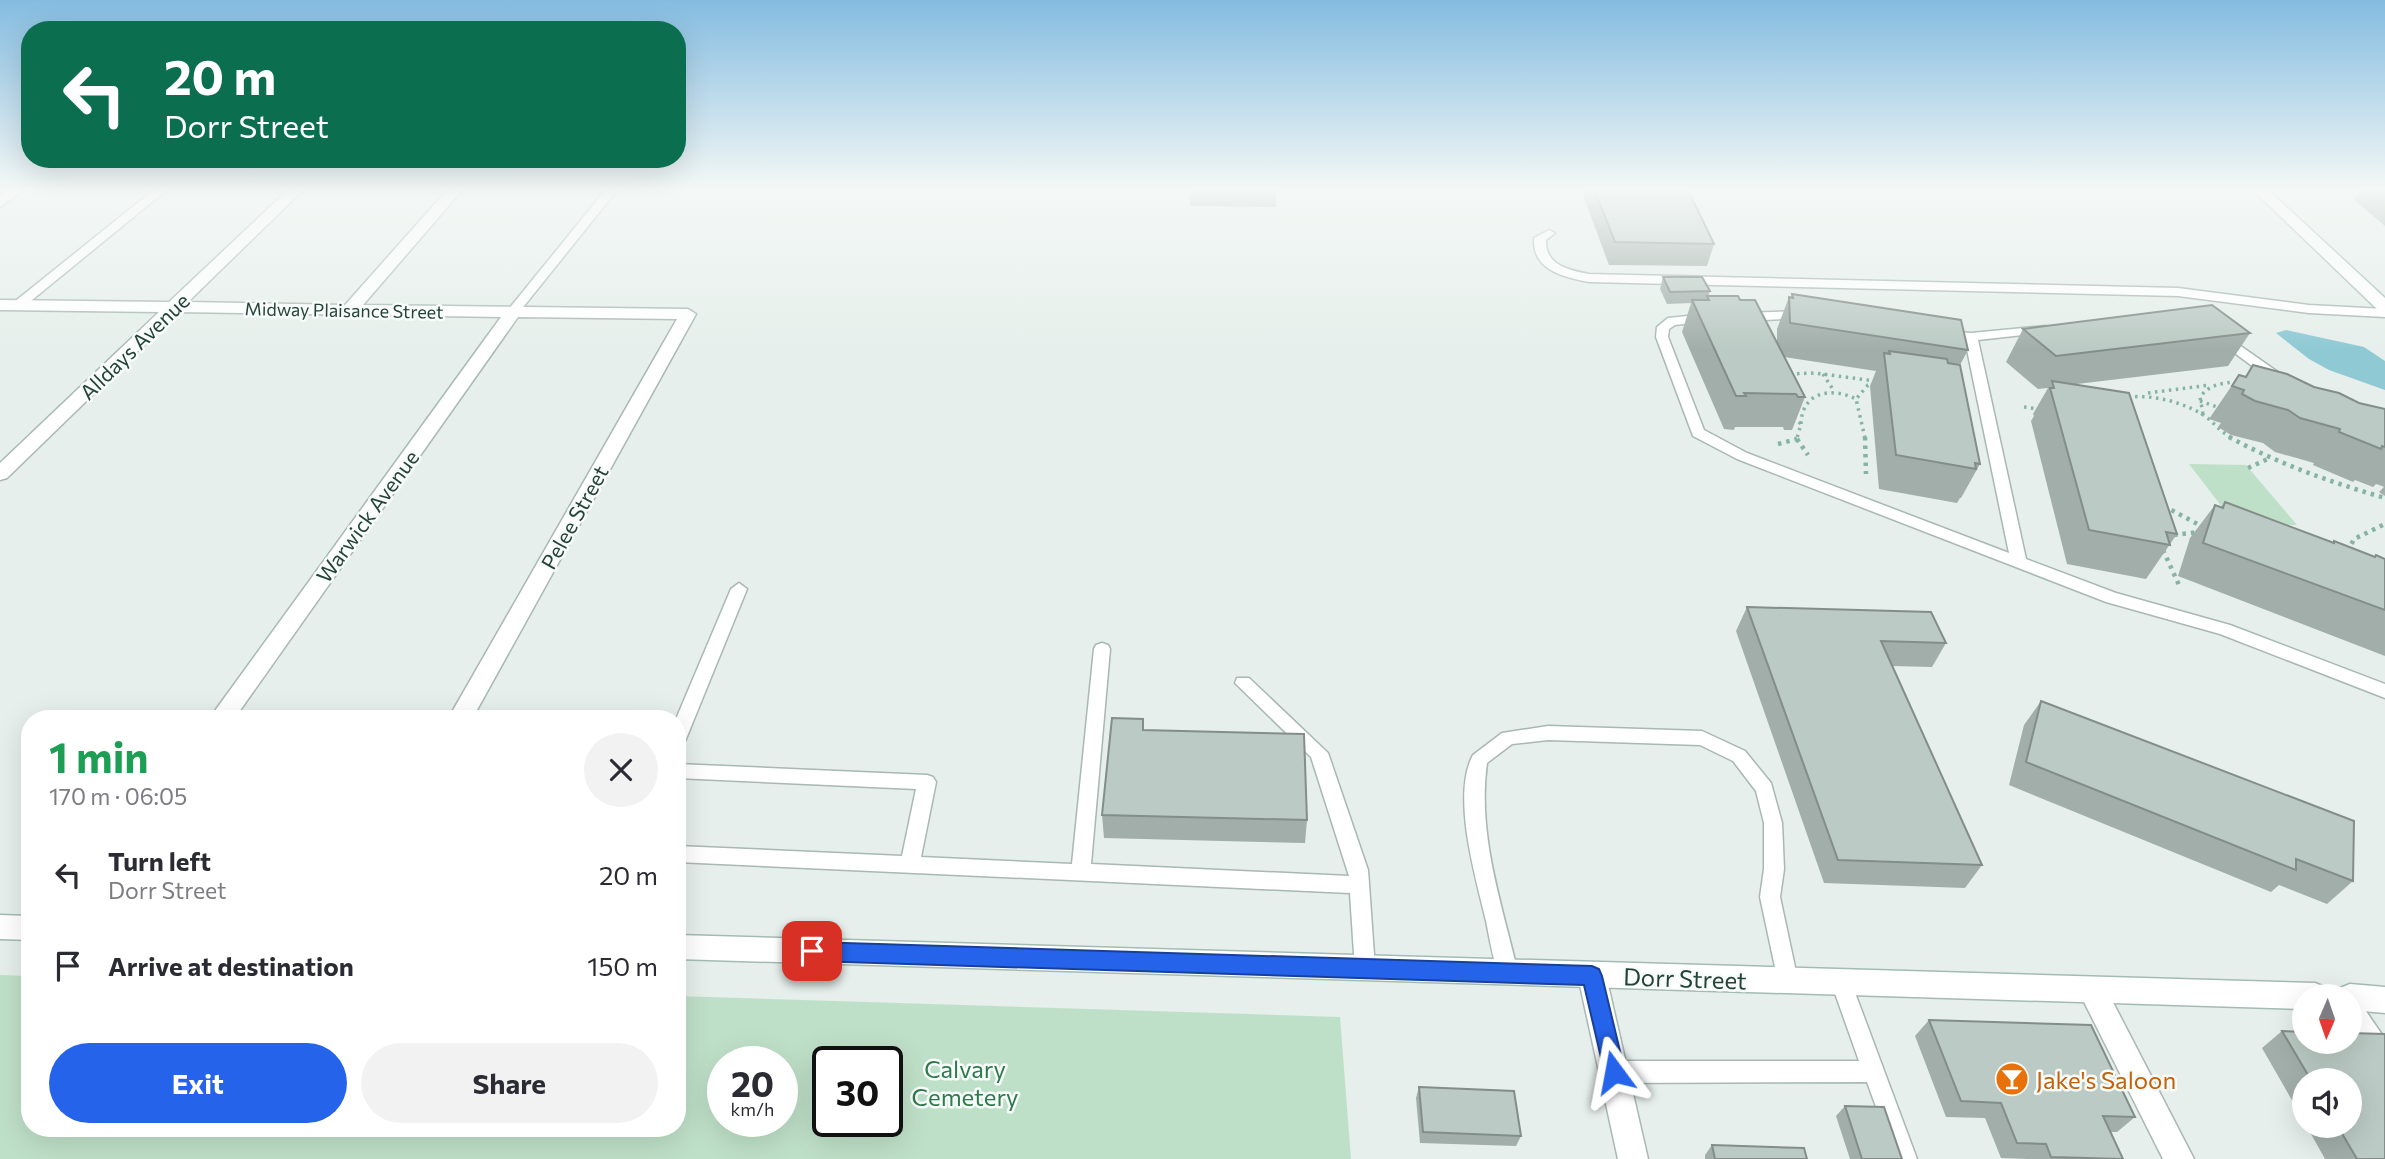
<!DOCTYPE html>
<html lang="en">
<head>
<meta charset="utf-8">
<style>
	:root { --surface:#fff; --page:#f2f2f3; --text:#2b2b33; --muted:#7c7c81; --accent:#2563eb }
	body { margin:0; font-family:Commissioner,sans-serif; background:var(--page); color:var(--text); height:100vh; display:flex; flex-direction:column; font-size:26px; white-space:nowrap }
	* { box-sizing:border-box; margin:0 }
	p { font-size:23px; color:var(--muted) }
	.icon { flex:none; width:38px; height:38px; fill:none; stroke:currentColor; stroke-width:2; stroke-linecap:round; stroke-linejoin:round }
	.map { position:relative; flex:1; overflow:hidden }
	.details { position:absolute; left:21px; top:710px; width:665px; height:427px; display:flex; flex-direction:column; background:var(--surface); border-radius:28px; box-shadow:0 7px 28px #0002 }
	.details>* { flex:none }
	.hud { position:absolute; left:21px; top:21px; width:665px; height:147px; border-radius:28px; box-shadow:0 7px 28px #0002; background:#0b6e4f; color:#fff; overflow:hidden }
	.needle { width:46px; rotate:182deg }
	.buttons { position:absolute; left:2292px; top:984px; display:grid; gap:14px }
	.buttons a { display:grid; place-items:center; width:70px; height:70px; border-radius:50%; background:var(--surface); box-shadow:0 7px 28px #0002; font-size:35px }
	.speed { position:absolute; left:707px; top:1046px; display:flex; gap:14px; font-size:35px; font-weight:700; text-align:center }
	.speed>* { display:grid; place-content:center; width:91px; height:91px; border-radius:50%; background:var(--surface); box-shadow:0 7px 28px #0002; line-height:1 }
	.speed small { font-size:18px; font-weight:400 }
	.speed .limit { border:4px solid #111; border-radius:10px; background:#fff; color:#111 }
	.pin { position:absolute; display:grid; place-items:center; width:60px; height:60px; color:#fff; margin:-30px; border-radius:14px; box-shadow:0 4px 10px #0006 }
	.me { position:absolute; width:77px; margin:-38px; rotate:347deg; stroke-linejoin:round; filter:drop-shadow(0 0 5px #0008) }
	.turn { display:flex; align-items:center; gap:24px; height:147px; padding:0 28px; font-size:32px }
	.turn .icon { width:91px; height:91px; stroke-width:2.5 }
	.turn b { display:block; font-size:49px; line-height:60px }
	.round { display:grid; place-items:center; flex:none; width:74px; height:74px; border-radius:37px; background:var(--page) }
	.head { display:flex; align-items:center; justify-content:space-between; height:119px; padding:0 28px }
	h1 { font-size:42px; font-weight:700; line-height:52px; color:#1e9e55 }
	.primary-button { display:flex; gap:14px; margin-top:auto; padding:14px 28px }
	.primary-button a { flex:1; height:80px; border-radius:42px; background:var(--accent); color:#fff; font-size:28px; font-weight:700; line-height:80px; text-align:center }
	.primary-button a+a { background:var(--page); color:var(--text) }
	ul { padding:0; list-style:none }
	li { display:flex; align-items:center; gap:21px; height:91px; padding:0 28px }
	li div { flex:1 }
	li b { display:block; font-size:26px }
	li em { font-style:normal }
	.map>svg:first-child { display:block }
	.green { fill:#bfe0c8; fill-rule:evenodd }
	.water { fill:#8ec9d4 }
	.lines { fill:none; stroke-linecap:round; stroke-linejoin:round }
	.lane-casing { stroke:#a8b8b2; stroke-width:3 }
	.street-casing { stroke:#a8b8b2; stroke-width:3 }
	.secondary-casing { stroke:#a4bbb3; stroke-width:3 }
	.path-far1 { stroke:#86b3a5; stroke-width:3.5; stroke-dasharray:2.5 4.5; stroke-linecap:butt }
	.path { stroke:#86b3a5; stroke-width:4.5; stroke-dasharray:3.5 5; stroke-linecap:butt }
	.lane { fill:#fff; fill-rule:evenodd }
	.street { fill:#fff; fill-rule:evenodd }
	.secondary { fill:#fff; fill-rule:evenodd }
	.wall { fill:#a1aea9 }
	.building { fill:#bbcac4; stroke:#838d89; stroke-width:2 }
	.route { fill:#2563eb; stroke:#184099; stroke-width:2 }
	.labels { text-anchor:middle; dominant-baseline:central; stroke-width:5; stroke-linejoin:round; paint-order:stroke }
	.far-street-label { font-size:18px; fill:#24423a; stroke:#f7fbf9 }
	.street-label { font-size:21px; fill:#24423a; stroke:#f7fbf9 }
	.near-street-label { font-size:24px; fill:#24423a; stroke:#f7fbf9 }
	.near-park-label { font-size:24px; fill:#2d7a4b; stroke:#f7fbf9 }
	.near-food-label { font-size:24px; fill:#c56008; stroke:#f7fbf9; text-anchor:start }
</style>
</head>
<body>
<div class="map">
<svg width="2385" height="1159" viewBox="0 0 2385 1159">
	<rect width="100%" height="100%" fill="#e6efeb"/>
	<g class="green">
		<polygon points="2189,464 2246,465 2297,525 2236,525"/>
		<path d="M0 975 30 976V1129H677V996L1340 1017 1351 1159H0ZM723 1062H782V1122H723ZM828 1062H887V1122H828Z"/>
	</g>
	<polygon class="water" points="2286,330 2364,347 2385,361 2385,390 2329,370 2309,359 2276,333"/>
	<g class="lines">
		<defs>
			<g id="lane">
				<polygon points="156,188 169,188 21,309 13,309 13,303"/>
				<polygon points="607,188 618,189 516,316 508,316 508,310"/>
				<path d="M1549 230 1555 233 1546 240C1545 265 1568 270 1589 274L2178 288 2309 305 2385 309V317L2309 313 2178 296 1589 282C1563 277 1532 270 1534 238Z"/>
				<polygon points="1802,311 1808,315 1806,318 1744,321 1738,317 1744,313"/>
				<polygon points="1707,314 1713,318 1711,321 1675,325 1669,329 1668,337 1704,430 1747,453 2009,553 1965,340 1945,339 1939,335 1945,331 1971,333 2046,326 2047,329 2041,333 1978,340 2026,559 2116,593 2230,625 2385,684 2385,698 2220,634 2106,602 1737,459 1693,436 1656,337 1657,327 1668,318"/>
				<polygon points="2222,333 2285,377 2285,383 2275,383 2217,340 2217,334"/>
				<polygon points="739,583 747,589 686,739 683,744 677,746 676,719 731,589"/>
				<polygon points="1102,643 1108,645 1110,649 1091,864 1349,876 1311,757 1235,683 1237,678 1249,678 1328,753 1368,870 1375,969 1372,976 1365,978 1358,976 1355,969 1350,893 677,862 677,846 902,856 916,789 677,778 677,764 927,775 933,777 936,782 921,857 1072,864 1094,649 1096,645"/>
				<path d="M1548 726 1702 731 1745 751 1771 783 1782 823 1784 869 1780 897 1798 981 1795 988 1788 991 1781 988 1778 981 1760 897 1764 869V823L1756 791 1733 761 1700 745 1548 740 1512 744 1487 763C1477 835 1502 904 1518 973L1515 980 1508 982 1501 980C1493 962 1490 940 1486 921 1476 878 1451 796 1473 755L1502 733Z"/>
				<polygon points="1841,972 1848,975 1851,982 1917,1159 1895,1159 1867,1082 1614,1083 1606,1079 1603,1072 1606,1065 1614,1061 1859,1061 1831,982 1834,975"/>
				<polygon points="2350,995 2357,998 2385,1039 2385,1067 2377,1064 2350,1023"/>
			</g>
			<g id="street">
				<polygon points="11,188 27,188 0,207 0,196"/>
				<polygon points="290,188 305,188 188,302 345,305 449,188 464,188 363,305 688,309 696,314 472,719 448,719 677,319 518,317 234,719 209,719 501,317 178,312 7,478 0,480 0,463 159,312 0,310 0,300 169,302"/>
				<polygon points="1592,963 1602,967 1606,976 1648,1159 1618,1159 1578,976 1582,967"/>
				<polygon points="2092,977 2102,981 2194,1159 2163,1159 2078,990 2082,981"/>
			</g>
			<g id="secondary">
				<polygon points="2251,188 2266,188 2385,298 2385,312 2379,311"/>
				<polygon points="0,915 30,916 30,940 0,939"/>
				<polygon points="677,935 2315,983 2325,987 2329,996 2305,996 2305,1009 677,959"/>
				<polygon points="2350,984 2385,987 2385,1013 2350,1010 2350,996 2337,996 2340,988"/>
			</g>
		</defs>
		<use href="#lane" class="lane-casing"/>
		<use href="#street" class="street-casing"/>
		<use href="#secondary" class="secondary-casing"/>
		<g class="path-far1">
			<polyline points="1790,374 1815,373 1875,381"/>
			<polyline points="1823,374 1834,391"/>
			<polyline points="2148,393 2210,385"/>
			<path d="M2128 397C2154 395 2179 401 2202 414 2213 421 2220 432 2232 438"/>
			<polyline points="2200,401 2220,408"/>
			<polyline points="2024,407 2039,409"/>
			<path d="M2203 414 2200 397C2210 384 2222 383 2238 382"/>
			<polyline points="1794,417 1801,424 1797,438"/>
			<path d="M1801 424C1802 391 1832 387 1856 399"/>
			<polyline points="1865,438 1856,399 1868,385 1875,383"/>
		</g>
		<g class="path">
			<polyline points="1865,437 1866,474"/>
			<path d="M2229 437C2279 464 2330 482 2385 498"/>
			<polyline points="1797,439 1808,455"/>
			<polyline points="1778,444 1797,439"/>
			<polyline points="2248,468 2270,458"/>
			<polyline points="2164,506 2203,527"/>
			<polyline points="2174,535 2199,532"/>
			<polyline points="2163,550 2179,585"/>
			<polyline points="2353,551 2350,547 2354,539 2385,524"/>
		</g>
		<use href="#lane" class="lane"/>
		<use href="#street" class="street"/>
		<use href="#secondary" class="secondary"/>
	</g>
	<g class="wall">
		<polygon points="1190,188 1276,188 1276,207 1190,206"/>
		<polygon points="1560,188 1687,188 1714,244 1707,266 1609,265 1583,195 1585,188"/>
		<polygon points="2352,188 2385,188 2385,226 2354,200 2359,193"/>
		<polygon points="1663,277 1710,291 1708,296 1740,300 1777,343 1777,329 1789,297 1791,297 1792,294 1968,350 1960,365 1980,464 1961,498 1960,498 1957,503 1879,489 1870,386 1876,371 1784,357 1805,397 1792,430 1784,430 1783,427 1735,427 1734,430 1724,429 1682,332 1691,303 1667,304 1660,289"/>
		<polygon points="2023,329 2250,333 2228,366 2077,384 2177,534 2146,579 2067,564 2031,421 2034,416 2033,414 2048,388 2038,389 2006,362"/>
		<polygon points="2253,365 2359,403 2385,409 2385,496 2379,492 2384,487 2382,486 2376,484 2373,487 2355,480 2353,482 2313,465 2314,463 2275,452 2263,443 2231,435 2218,427 2221,423 2209,419 2239,375 2245,377"/>
		<polygon points="2225,502 2333,543 2334,541 2374,557 2376,555 2385,559 2385,656 2178,576 2190,538 2215,505 2221,507"/>
		<polygon points="1747,607 1946,643 1932,667 1892,666 1982,865 1965,888 1824,883 1736,631"/>
		<polygon points="2041,701 2353,881 2327,904 2279,885 2271,892 2009,785 2024,725"/>
		<polygon points="1143,719 1144,730 1307,820 1305,843 1104,838 1102,815"/>
		<polygon points="1929,1020 2135,1117 2117,1132 2110,1132 2123,1159 2029,1159 2001,1158 1985,1118 1946,1117 1915,1036"/>
		<polygon points="2282,1031 2305,1032 2305,1041 2350,1041 2350,1033 2385,1034 2385,1159 2325,1159 2306,1125 2350,1125 2350,1080 2305,1080 2305,1123 2262,1048"/>
		<polygon points="1419,1087 1521,1136 1516,1146 1420,1143 1416,1098"/>
		<polygon points="1845,1106 1902,1159 1850,1159 1836,1116"/>
		<polygon points="1712,1145 1807,1159 1705,1159 1705,1155"/>
	</g>
	<g class="building">
		<polygon points="1190,188 1276,188 1277,190 1190,189"/>
		<polygon points="1594,188 1687,188 1714,244 1615,242"/>
		<polygon points="1663,277 1702,277 1710,291 1670,292"/>
		<polygon points="1792,294 1961,320 1968,350 1790,323 1789,297 1793,298"/>
		<polygon points="1707,296 1738,296 1740,300 1755,300 1805,397 1798,397 1796,394 1744,393 1746,396 1736,396 1692,300 1709,300"/>
		<polygon points="2212,305 2250,333 2056,356 2023,329"/>
		<polygon points="1889,351 1947,359 1948,363 1960,365 1980,464 1975,463 1976,469 1896,455 1884,353 1890,354"/>
		<polygon points="2253,365 2287,374 2314,387 2339,393 2359,403 2385,409 2385,447 2382,446 2381,449 2339,432 2340,429 2300,418 2288,410 2255,401 2242,394 2244,390 2232,386 2239,375 2246,377"/>
		<polygon points="2052,381 2129,393 2177,534 2166,532 2170,545 2089,530 2050,388 2054,388"/>
		<polygon points="2225,502 2334,543 2334,541 2375,557 2376,555 2385,559 2385,610 2203,543 2215,505 2223,508"/>
		<polygon points="1747,607 1931,612 1946,643 1881,641 1982,865 1838,860"/>
		<polygon points="2041,701 2354,821 2353,881 2296,859 2296,870 2026,762"/>
		<polygon points="1112,718 1143,719 1143,730 1304,734 1307,820 1102,815"/>
		<polygon points="1929,1020 2091,1025 2135,1117 2103,1116 2123,1159 2051,1157 2046,1144 2017,1143 2001,1103 1961,1101"/>
		<polygon points="2282,1031 2305,1032 2305,1041 2350,1041 2350,1033 2385,1034 2385,1159 2357,1159 2337,1125 2350,1125 2350,1080 2311,1080"/>
		<polygon points="1419,1087 1514,1091 1521,1136 1423,1132"/>
		<polygon points="1845,1106 1884,1107 1902,1159 1862,1159"/>
		<polygon points="1712,1145 1804,1148 1807,1159 1715,1159"/>
	</g>
	<linearGradient id="sky" x2="0" y2="1"><stop stop-color="#84bce0"/><stop offset="0.54" stop-color="#f4f8f6"/><stop offset="1" stop-color="#f4f8f6" stop-opacity="0"/></linearGradient>
	<rect width="2385" height="350" fill="url(#sky)"/>
	<polygon class="route" points="812,942 1592,966 1599,969 1602,976 1625,1072 1621,1079 1614,1083 1606,1079 1584,985 812,961 805,958 802,951 805,945"/>
	<defs>
		<symbol id="bar-disc" viewBox="-11 -11 22 22"><circle r="9.5" fill="#e8710a" stroke="#f7fbf9"/><path d="M-6-5H6L.8 .8V4.5H3.5V6h-7V4.5H-.8V.8Z" fill="#fff"/></symbol>
	</defs>
	<g fill-rule="evenodd">
		<use href="#bar-disc" x="1993" y="1060" width="38" height="38"/>
	</g>
	<g class="labels">
		<g class="far-street-label">
			<text transform="translate(344 310) rotate(1)">Midway Plaisance Street</text>
		</g>
		<g class="street-label">
			<text transform="translate(134 346) rotate(-44)">Alldays Avenue</text>
			<text transform="translate(367 516) rotate(-54)">Warwick Avenue</text>
			<text transform="translate(574 517) rotate(-61)">Pelee Street</text>
		</g>
		<g class="near-street-label">
			<text transform="translate(1685 978) rotate(2)">Dorr Street</text>
		</g>
		<g class="near-park-label">
			<text x="965" y="1068">Calvary<tspan x="965" dy="28">Cemetery</tspan></text>
		</g>
		<g class="near-food-label">
			<text x="2036" y="1079">Jake's Saloon</text>
		</g>
	</g>
</svg>
<div class="buttons">
<a><svg class="needle" viewBox="-14 -14 28 28"><path d="M0-13l5 13h-10z" fill="#e53935"/><path d="M0 13l5-13h-10z" fill="#7c7c81"/></svg></a>
<a><svg class="icon" aria-label="sound" viewBox="0 0 24 24"><path d="M4 9h4l5-4v14l-5-4H4zM17 9q2 3 0 6"/></svg></a>
</div>
<div class="speed"><div>20<small>km/h</small></div><div class="limit">30</div></div>
<div class="pin" style="left:812px;top:951px;background:#d93025"><svg class="icon" aria-label="arrive" viewBox="0 0 24 24"><path d="M6 21V4h12l-3 4 3 4H6"/></svg></div>
<svg class="me" style="left:1614px;top:1072px" viewBox="-20 -20 40 40"><path d="M0-17L14 15 0 8-14 15z" fill="#2563eb" stroke="#fff" stroke-width="4"/></svg>
<div class="hud">
<div class="turn"><svg class="icon" aria-label="left" viewBox="0 0 24 24"><path d="M17 20v-9H6M10 6l-5 5 5 5"/></svg><div><b>20 m</b>Dorr Street</div></div>
</div>
<section class="details">
<div class="head"><div><h1>1 min</h1><p>170 m · 06:05</p></div><a class="round"><svg class="icon" aria-label="close" viewBox="0 0 24 24"><path d="M6 6l12 12M18 6L6 18"/></svg></a></div>
<ul>
<li><svg class="icon" aria-label="left" viewBox="0 0 24 24"><path d="M17 20v-9H6M10 6l-5 5 5 5"/></svg><div><b>Turn left</b><p>Dorr Street</p></div><em>20 m</em></li>
<li><svg class="icon" aria-label="arrive" viewBox="0 0 24 24"><path d="M6 21V4h12l-3 4 3 4H6"/></svg><div><b>Arrive at destination</b></div><em>150 m</em></li>
</ul>
<div class="primary-button"><a>Exit</a><a>Share</a></div>
</section>
</div>
</body>
</html>
